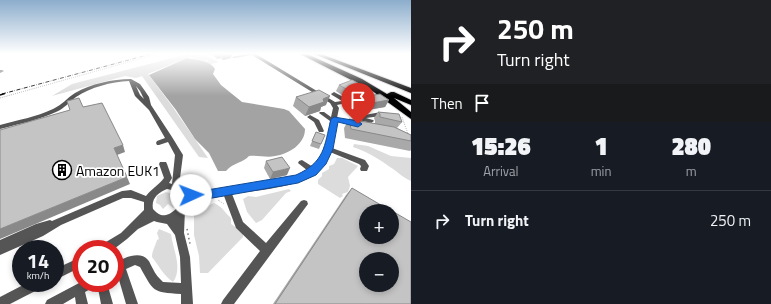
<!DOCTYPE html>
<html lang="en">
<head>
<meta charset="utf-8">
<style>
	:root { --surface:#171b24; --page:#242831; --text:#f1f3f6; --muted:#9ea1a6; --line:#363941 }
	body { margin:0; font-family:"Titillium Web",sans-serif; background:var(--page); color:var(--text); height:100vh; display:flex; flex-direction:column; font-size:15px; white-space:nowrap }
	* { box-sizing:border-box; margin:0 }
	p { font-size:13px; color:var(--muted) }
	.icon { flex:none; width:22px; height:22px; fill:none; stroke:currentColor; stroke-width:2; stroke-linecap:round; stroke-linejoin:round }
	.map { position:relative; flex:1; overflow:hidden }
	.drawer { display:flex; flex-direction:column; background:var(--surface); width:360px }
	.drawer>* { flex:none }
	.guide { background:#202124; color:#fff; overflow:hidden }
	.controls { position:absolute; left:359px; top:204px; display:grid; gap:8px }
	.controls a { display:grid; place-items:center; width:40px; height:40px; border-radius:50%; background:var(--surface); box-shadow:0 2px 6px #0003; font-size:20px }
	.speed { position:absolute; left:12px; top:240px; display:flex; gap:8px; font-size:20px; font-weight:700; text-align:center }
	.speed>* { display:grid; place-content:center; width:52px; height:52px; border-radius:50%; background:var(--surface); box-shadow:0 2px 6px #0003; line-height:1 }
	.speed small { font-size:10px; font-weight:400 }
	.speed .limit { border:6px solid #d22; background:#fff; color:#111 }
	.pin { position:absolute; display:grid; place-items:center; width:34px; height:34px; color:#fff; margin:-41px -17px; border-radius:50% 50% 50% 0; rotate:-45deg; box-shadow:0 0 4px #0007 }
	.pin .icon { rotate:45deg }
	.me { position:absolute; width:44px; margin:-22px; rotate:88deg; stroke-linejoin:round; filter:drop-shadow(0 0 3px #0008) }
	.turn { display:flex; align-items:center; gap:14px; height:84px; padding:0 20px; font-size:18px }
	.turn .icon { width:52px; height:52px; stroke-width:2.5 }
	.turn b { display:block; font-size:28px; line-height:34px }
	.then { display:flex; align-items:center; height:38px; padding:0 20px; background:#0003; gap:8px; font-size:15px }
	.eta { display:flex; justify-content:space-evenly; align-items:center; height:68px; text-align:center }
	.eta b { font-size:24px; font-weight:800; line-height:28px }
	ul { padding:0; list-style:none }
	li { display:flex; align-items:center; gap:12px; height:60px; padding:0 20px; border-top:1px solid var(--line) }
	li div { flex:1 }
	li b { display:block; font-size:15px }
	li em { font-style:normal }
	main { display:flex; flex:1; min-height:0 }
	.map>svg:first-child { display:block }
	.green { fill:#dcdcdc }
	.water { fill:#a3a3a3 }
	.lines { fill:none; stroke-linecap:round; stroke-linejoin:round }
	.highway-casing { stroke:#dbdbdb; stroke-width:2 }
	.path-far1 { stroke:#777; stroke-width:1; stroke-dasharray:0.5 1.5; stroke-linecap:butt }
	.path { stroke:#777; stroke-width:1.5; stroke-dasharray:1.5 3; stroke-linecap:butt }
	.minor { fill:#555; fill-rule:evenodd }
	.highway { fill:#000; fill-rule:evenodd }
	.rail-far1 { stroke:#000; stroke-width:1; stroke-dasharray:4 1.5 0.5 1.5; stroke-linecap:butt }
	.rail { stroke:#000; stroke-width:1.5; stroke-dasharray:5 1.5 1 1.5; stroke-linecap:butt }
	.wall { fill:#a9a9a9 }
	.shaded-wall { fill:#898989 }
	.building { fill:#c4c4c4; stroke:#898989; fill-rule:evenodd }
	.route { fill:#1a73e8; stroke:#114b97 }
	.labels { text-anchor:middle; dominant-baseline:central; stroke-width:3.5; stroke-linejoin:round; paint-order:stroke }
	.poi-label { font-size:14px; fill:#000; stroke:#fff; text-anchor:start }
</style>
</head>
<body>
<main>
<div class="map">
<svg width="411" height="304" viewBox="0 0 411 304">
	<rect width="100%" height="100%" fill="#fff"/>
	<g class="green">
		<polygon points="188,54 206,56 219,62 211,64 207,62 208,60 204,61 189,57 148,74 172,106 208,158 199,157 142,76 136,78 125,76 52,96 72,84"/>
		<path d="M354 144 368 146 391 156 411 158V181C402 177 398 172 390 167 379 159 366 151 353 147Z"/>
		<polygon points="337,158 342,158 358,166 348,177 350,186 348,192 342,194 343,196 340,198 318,184 318,180 322,176 322,173 329,169 329,166 334,164"/>
		<polygon points="289,189 291,191 286,193 262,220 256,223 247,212 243,199 248,196 256,197"/>
		<polygon points="166,192 173,194 176,193 180,201 176,207 173,208 168,204 163,209 160,205 156,203 157,196"/>
		<path d="M214 203C224 208 223 211 231 218V224L243 232V237L208 273H200L199 256 194 235V215L201 209Z"/>
		<path d="M159 229 171 234C173 250 183 268 173 282 164 276 159 266 152 257 152 251 155 247 157 240L159 239 157 233Z"/>
	</g>
	<path class="water" d="M187 58C196 60 210 60 215 69L213 74 221 85 242 102 284 109 289 111 305 129C305 144 289 154 275 156 267 158 258 155 249 156 243 163 234 162 226 171H218L209 153 195 139 176 110 149 75Z"/>
	<g class="lines">
		<defs>
			<g id="highway">
				<polygon points="300,54 307,54 362,79 387,94 391,92 394,92 411,100 411,105 394,98 411,112 411,119 371,90"/>
				<polygon points="314,54 321,54 411,88 411,93"/>
			</g>
		</defs>
		<use href="#highway" class="highway-casing"/>
		<g class="path-far1">
			<polyline points="330,54 342,58"/>
			<polyline points="0,98 157,54"/>
			<polyline points="402,117 408,134"/>
			<polyline points="182,181 187,187"/>
			<polyline points="218,200 224,204"/>
			<polyline points="188,213 194,207 207,202"/>
		</g>
		<polyline class="path" points="187,229 190,244"/>
		<g class="minor">
			<path d="M247 54H256L335 102 342 101 332 95 331 94 334 92 347 99 360 98V100L337 105 339 108 337 118 358 123 359 124 356 126 337 121 332 148 365 160 369 166 367 171H361L360 169 361 166 359 164 330 152C327 160 323 167 317 173 301 187 253 191 232 194L243 222 266 243 301 201 304 200 307 201 308 204 234 304H221L223 300 260 251 236 228 224 196 201 200 188 197V202L185 210 184 233 190 257 193 304H181V294C152 292 154 292 140 267L135 265 126 269 138 304H126L117 273 115 274V263C123 258 140 250 148 260 150 262 151 266 153 269 155 274 159 278 163 282L181 283 180 257 175 235 167 224 157 222 154 221 138 229 127 239 114 249H100L101 245 121 233 144 210V202L131 198H123L61 225 43 236 0 255V240L36 224 50 220 52 221 122 191 131 190 146 196C152 188 158 186 164 178L159 164 160 162H166L167 164 172 178 169 183 172 184 175 155 168 142 159 145H157L156 143 157 141 165 138 149 110 135 96 129 81C111 82 91 87 76 97 69 102 65 108 56 112 39 120 19 124 0 129V125C18 120 36 117 53 109 62 105 67 98 75 93 91 84 112 79 131 79L140 84 145 91 149 97 151 105 172 137 183 155 179 186 185 190 201 192 297 176 308 171 298 163 299 161 302 160 313 167C326 153 327 140 330 121L319 113 320 112H324L331 117 333 108 330 103 252 55 234 58 232 57ZM136 86 140 91 144 99 140 95ZM167 189C170 190 174 190 176 192 188 200 171 218 161 215 158 214 155 211 153 209 151 198 158 193 167 189Z"/>
			<polygon points="0,70 2,70 4,71 0,73"/>
			<polygon points="349,109 359,116 381,112 384,114 381,116 366,118 373,120 374,121 371,123 355,119 346,111"/>
			<polygon points="310,115 319,120 324,131 323,132 319,132 314,122 307,117"/>
			<polygon points="81,257 81,267 55,280 55,269"/>
			<polygon points="81,282 81,283 95,283 94,287 85,292 88,304 76,304 75,297 63,304 45,304 47,300"/>
			<polygon points="27,283 44,283 43,287 10,304 0,304 0,297"/>
			<polygon points="97,283 107,283 113,304 101,304"/>
		</g>
		<use href="#highway" class="highway"/>
		<polyline class="rail-far1" points="2,94 151,54"/>
		<polyline class="rail" points="0,95 6,93"/>
	</g>
	<g class="wall">
		<polygon points="204,54 232,54 231,58 223,60 220,58 217,59 211,54 207,55"/>
		<polygon points="339,85 360,93 346,98 336,91"/>
		<polygon points="296,97 326,105 321,107 320,111 305,116 293,106"/>
		<polygon points="351,99 389,100 385,107 356,112 347,106"/>
		<polygon points="378,112 402,122 397,128 411,135 411,150 410,151 345,138 344,128 349,119 375,124 375,121 374,118"/>
		<polygon points="316,132 321,144 319,149 310,146"/>
		<polygon points="266,161 287,175 270,179 264,168"/>
		<polygon points="352,188 411,304 273,304 346,195"/>
	</g>
	<g class="shaded-wall">
		<polygon points="217,54 220,54 220,58 217,59"/>
		<polygon points="223,54 232,54 231,58 223,60"/>
		<polygon points="363,86 360,93 346,98 350,91"/>
		<polygon points="330,96 326,105 321,107 320,111 305,116 309,107 323,99"/>
		<polygon points="389,100 385,107 356,112 360,105"/>
		<polygon points="123,145 125,152 117,155 114,148"/>
		<polygon points="290,168 287,175 270,179 273,172"/>
		<polygon points="127,177 130,184 0,239 0,229"/>
	</g>
	<g class="building">
		<polygon points="352,80 363,86 350,91 339,85"/>
		<polygon points="319,90 330,96 323,99 324,102 309,107 296,97"/>
		<polygon points="380,94 389,100 360,105 351,99"/>
		<polygon points="79,98 83,107 102,103 123,145 114,148 127,177 0,229 0,130 70,110 67,101"/>
		<polygon points="378,112 399,114 402,122 380,117 380,114"/>
		<polygon points="349,119 394,127 411,135 411,141 351,129"/>
		<polygon points="316,132 325,135 321,144 312,141"/>
		<polygon points="282,157 290,168 273,172 266,161"/>
		<path d="M352 188 391 211H366V237H392V211L411 222V304H275ZM366 259H392V285H366Z"/>
	</g>
	<linearGradient id="sky" x2="0" y2="1"><stop stop-color="#8cadcc"/><stop offset="0.56" stop-color="#fff"/><stop offset="1" stop-color="#fff" stop-opacity="0"/></linearGradient>
	<rect width="411" height="96" fill="url(#sky)"/>
	<path class="route" d="M334 117 358 121 362 124 358 127 338 122 333 149 326 164 316 175 298 183 201 200 187 198 186 195 187 191 191 190 201 191 296 175C325 162 324 147 331 119Z"/>
	<defs>
		<symbol id="building-ring" viewBox="-11 -11 22 22"><circle r="9.5" fill="#fff" stroke="#000" stroke-width="1.5"/><path d="M-4-6H4V6H1V3H-1V6H-4ZM-2.5-4.3h1.7v1.8h-1.7ZM.8-4.3h1.7v1.8H.8ZM-2.5-1h1.7V.8h-1.7ZM.8-1h1.7V.8H.8Z" fill="#000"/></symbol>
	</defs>
	<g fill-rule="evenodd">
		<use href="#building-ring" x="51" y="159" width="22" height="22"/>
	</g>
	<g class="labels">
		<g class="poi-label">
			<text x="76" y="170">Amazon EUK1</text>
		</g>
	</g>
</svg>
<div class="controls">
<a>+</a>
<a>−</a>
</div>
<div class="speed"><div>14<small>km/h</small></div><div class="limit">20</div></div>
<div class="pin" style="left:358px;top:124px;background:#d93025"><svg class="icon" aria-label="arrive" viewBox="0 0 24 24"><path d="M6 21V4h12l-3 4 3 4H6"/></svg></div>
<svg class="me" style="left:191px;top:195px" viewBox="-20 -20 40 40"><circle r="19" fill="#fff"/><path d="M0-13L10 11 0 6-10 11z" fill="#1a73e8"/></svg>
</div>
<section class="drawer">
<div class="guide">
<div class="turn"><svg class="icon" aria-label="right" viewBox="0 0 24 24"><path d="M7 20v-9h11M14 6l5 5-5 5"/></svg><div><b>250 m</b>Turn right</div></div>
<div class="then">Then<svg class="icon" aria-label="arrive" viewBox="0 0 24 24"><path d="M6 21V4h12l-3 4 3 4H6"/></svg></div>
</div>
<div class="eta">
<div><b>15:26</b><p>Arrival</p></div>
<div><b>1</b><p>min</p></div>
<div><b>280</b><p>m</p></div>
</div>
<ul>
<li><svg class="icon" aria-label="right" viewBox="0 0 24 24"><path d="M7 20v-9h11M14 6l5 5-5 5"/></svg><div><b>Turn right</b></div><em>250 m</em></li>
</ul>
</section>
</main>
</body>
</html>
